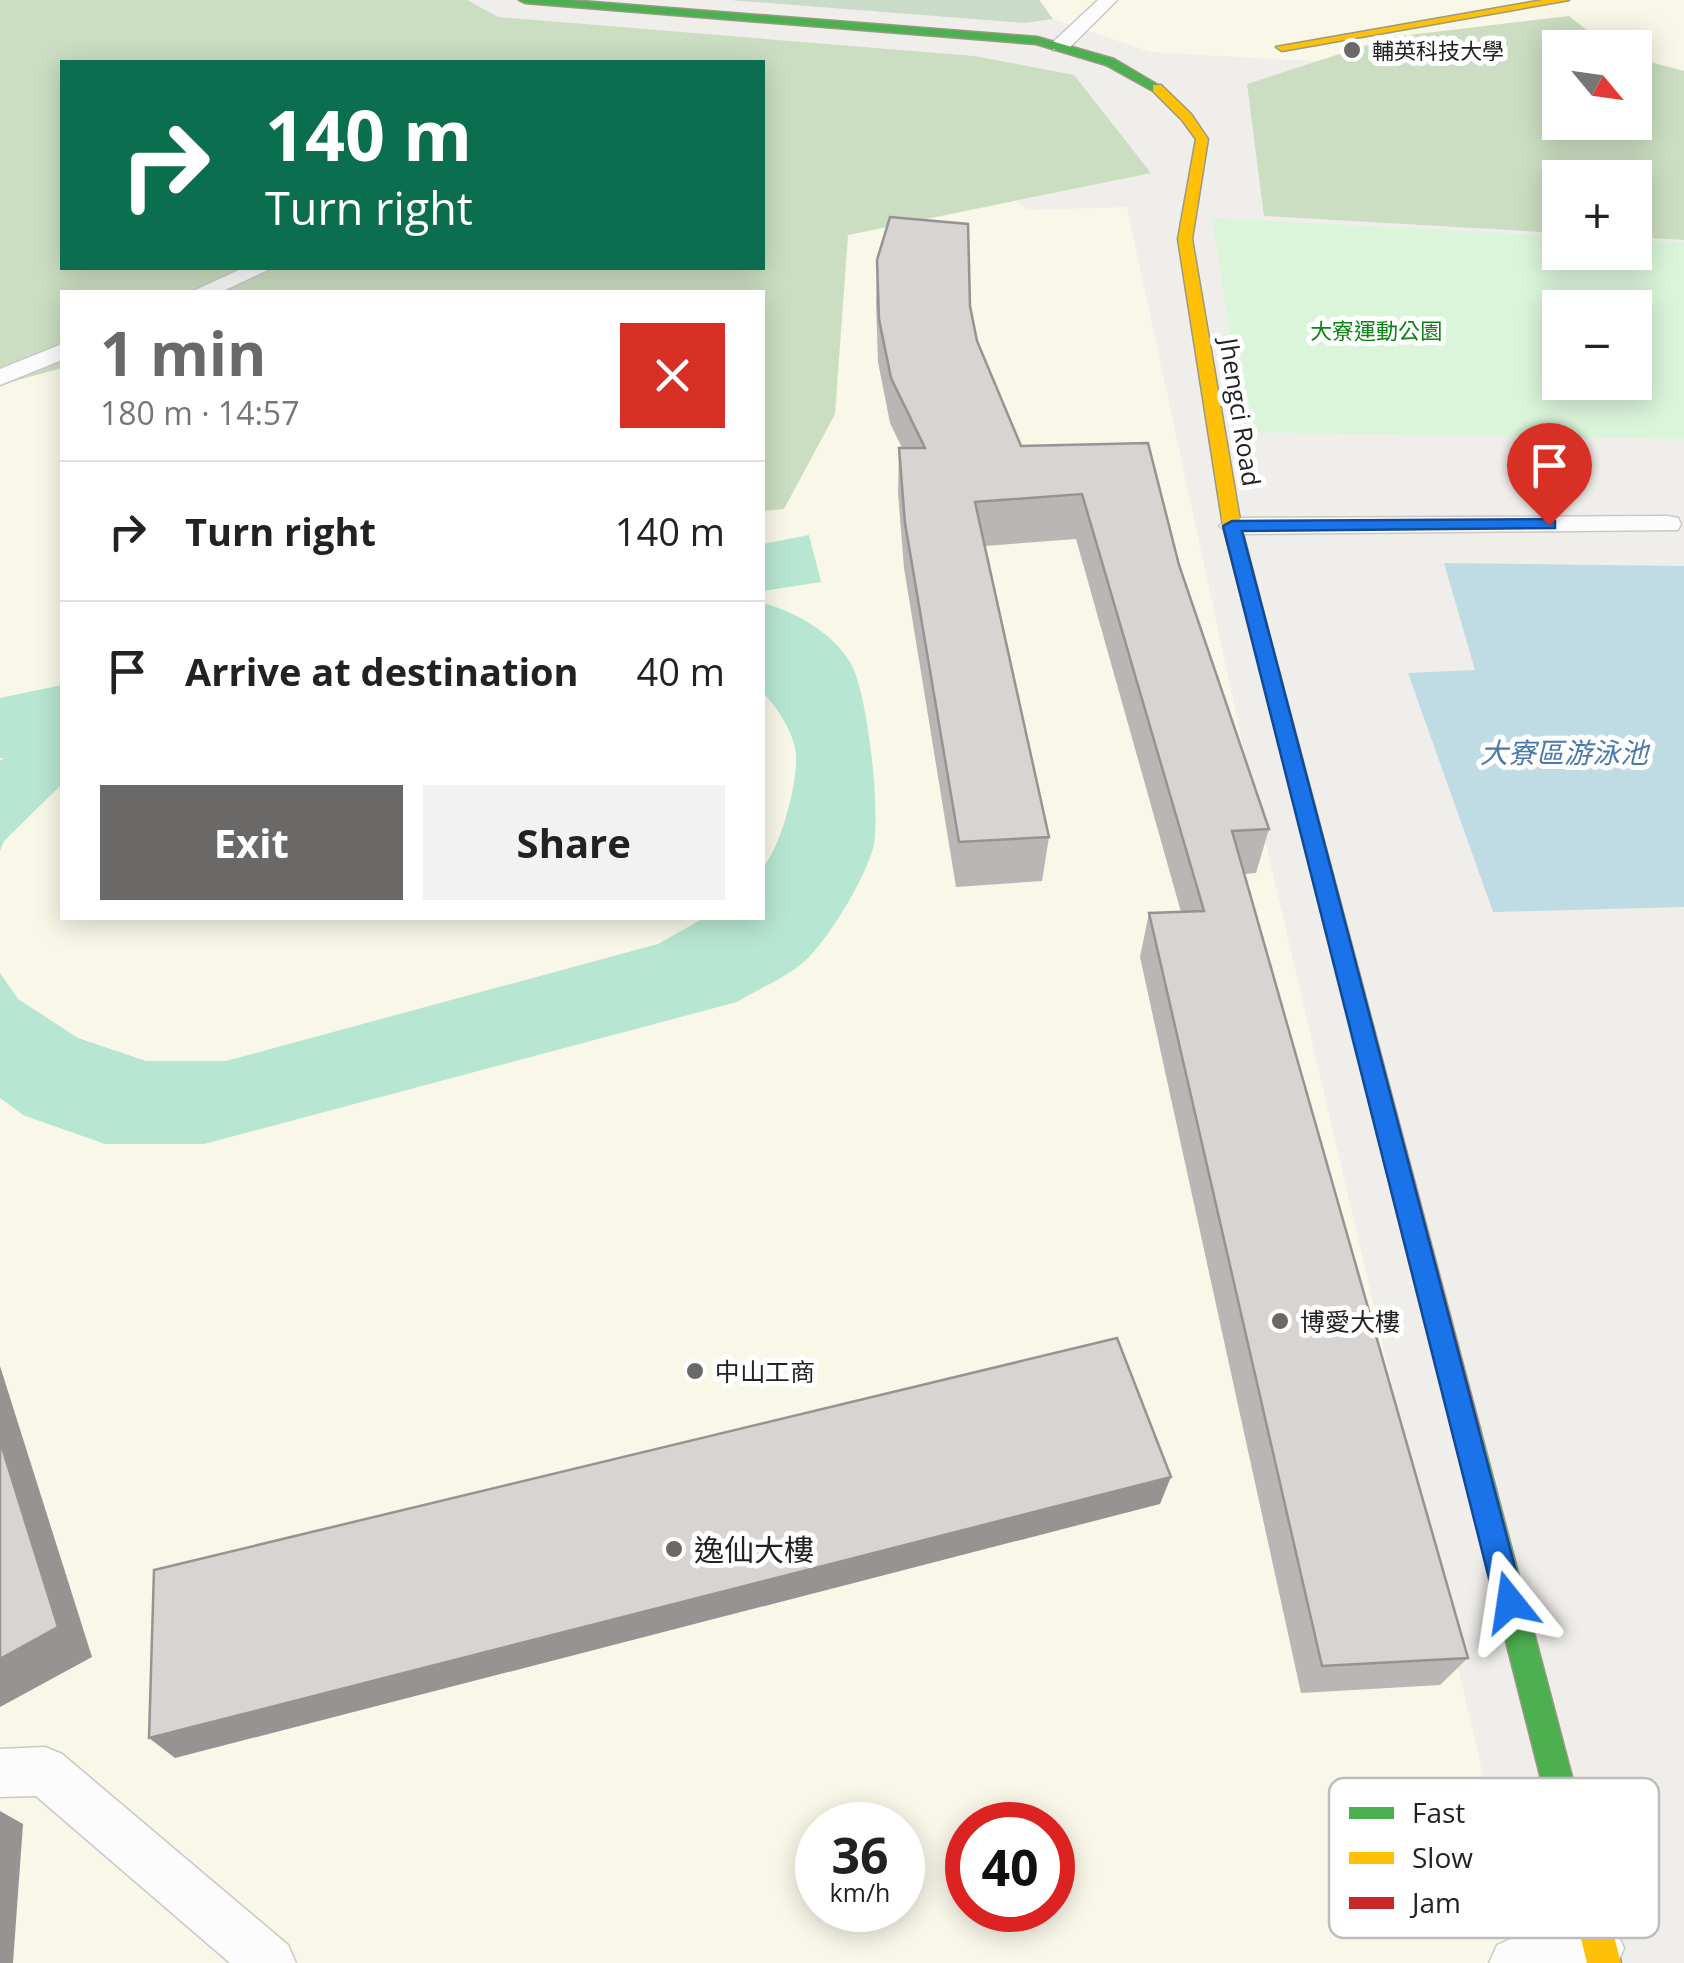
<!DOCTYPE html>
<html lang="en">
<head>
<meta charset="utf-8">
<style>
	:root { --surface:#fff; --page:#f2f2f2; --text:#222; --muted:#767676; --line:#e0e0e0; --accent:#6a6968 }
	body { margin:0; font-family:"Open Sans","Noto Sans TC",sans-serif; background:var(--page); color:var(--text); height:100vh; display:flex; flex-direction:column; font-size:38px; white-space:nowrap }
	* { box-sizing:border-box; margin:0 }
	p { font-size:32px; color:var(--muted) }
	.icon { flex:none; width:55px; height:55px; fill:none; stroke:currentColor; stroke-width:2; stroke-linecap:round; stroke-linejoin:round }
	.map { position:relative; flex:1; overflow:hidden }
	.panel { position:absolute; left:60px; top:290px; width:705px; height:630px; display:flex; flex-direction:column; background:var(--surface); border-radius:0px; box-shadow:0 5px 25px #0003 }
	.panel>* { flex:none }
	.hud { position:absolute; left:60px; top:60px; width:705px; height:210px; border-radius:0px; box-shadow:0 5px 25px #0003; background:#0b6e4f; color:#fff; overflow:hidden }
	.needle { width:65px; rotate:119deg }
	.fabs { position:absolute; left:1542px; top:30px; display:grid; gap:20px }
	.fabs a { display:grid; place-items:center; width:110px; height:110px; border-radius:0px; background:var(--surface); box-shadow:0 5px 25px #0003; font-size:50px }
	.speed { position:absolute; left:795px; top:1802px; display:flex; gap:20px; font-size:50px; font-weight:700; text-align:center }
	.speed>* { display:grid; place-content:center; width:130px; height:130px; border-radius:50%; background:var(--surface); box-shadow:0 5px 25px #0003; line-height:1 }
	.speed small { font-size:25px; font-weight:400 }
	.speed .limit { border:15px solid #d22; background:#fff; color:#111 }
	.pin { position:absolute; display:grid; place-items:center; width:85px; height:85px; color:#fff; margin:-102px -42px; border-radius:50% 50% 50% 0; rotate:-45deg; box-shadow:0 0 10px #0007 }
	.pin .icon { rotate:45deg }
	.me { position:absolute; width:110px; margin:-55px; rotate:345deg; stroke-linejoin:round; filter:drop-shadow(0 0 8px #0008) }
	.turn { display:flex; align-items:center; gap:35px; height:210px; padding:0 40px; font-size:45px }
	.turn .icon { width:130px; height:130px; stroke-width:2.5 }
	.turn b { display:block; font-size:70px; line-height:85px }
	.round { display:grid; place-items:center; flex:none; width:105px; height:105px; border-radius:0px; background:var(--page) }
	.head { display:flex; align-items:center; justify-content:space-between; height:170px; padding:0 40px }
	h1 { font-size:60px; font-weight:700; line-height:75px; color:var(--accent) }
	.button { display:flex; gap:20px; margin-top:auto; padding:20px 40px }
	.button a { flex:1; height:115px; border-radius:0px; background:var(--accent); color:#fff; font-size:40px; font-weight:700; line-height:115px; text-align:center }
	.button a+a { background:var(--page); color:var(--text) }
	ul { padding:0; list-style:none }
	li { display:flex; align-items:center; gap:30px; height:140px; padding:0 40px; border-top:2px solid var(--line) }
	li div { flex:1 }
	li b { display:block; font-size:38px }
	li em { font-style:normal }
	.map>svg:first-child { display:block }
	.education { fill:#f8f7e8; fill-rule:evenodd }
	.forest { fill:#cbdec1; fill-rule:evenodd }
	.cemetery { fill:#cadbca }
	.park { fill:#daf5da; fill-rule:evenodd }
	.pitch { fill:#b7e6d2 }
	.water { fill:#bfdbe3 }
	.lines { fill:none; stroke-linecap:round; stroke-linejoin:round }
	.lane-casing { stroke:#c9c8c7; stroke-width:3 }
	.fast-casing { stroke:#999a82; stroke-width:3 }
	.slow-casing { stroke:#999a82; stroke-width:3 }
	.jam-casing { stroke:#999a82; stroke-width:3 }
	.lane { fill:#fdfcfc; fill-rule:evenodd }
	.fast { fill:#4caf50; fill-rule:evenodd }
	.slow { fill:#ffc107; fill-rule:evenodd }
	.jam { fill:#c62828; fill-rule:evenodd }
	.wall { fill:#b9b6b5 }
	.shaded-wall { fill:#969493 }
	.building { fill:#d7d4d2; stroke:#969493; stroke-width:2.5 }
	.route { fill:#1a73e8; stroke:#114b97; stroke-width:2.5 }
	.poi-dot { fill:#6a6968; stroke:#fff; stroke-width:4 }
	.labels { text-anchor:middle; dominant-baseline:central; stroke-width:10; stroke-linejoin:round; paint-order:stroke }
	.far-poi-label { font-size:22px; fill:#222; stroke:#fff; text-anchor:start }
	.far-park-label { font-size:22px; fill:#0c8416; stroke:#fff }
	.street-label { font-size:25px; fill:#222; stroke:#fff }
	.poi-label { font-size:25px; fill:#222; stroke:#fff; text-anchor:start }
	.water-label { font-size:28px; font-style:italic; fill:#4a7aab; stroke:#fff }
	.near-poi-label { font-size:30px; fill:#222; stroke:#fff; text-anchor:start }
	.key { fill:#fff; stroke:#bdbdbd; stroke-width:2.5 }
	.key-label { font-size:28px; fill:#222 }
</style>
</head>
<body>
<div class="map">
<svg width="1684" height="1963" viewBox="0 0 1684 1963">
	<rect width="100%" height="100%" fill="#f0eeeb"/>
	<g class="education">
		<polygon points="1040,0 1684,0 1684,101 1635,95 1635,48 1560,48 1450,69 1150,52 1053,19"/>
		<path d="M947 138 1027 210 1127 207 1242 741 1527 1963H0V332L62 307V918H762V292L160 268H762ZM818 1825H902V1910H818ZM968 1825H1052V1910H968Z"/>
	</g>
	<g class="forest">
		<path d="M0 0H467L498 17 974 56 1074 75 1151 173 848 235 835 414 784 509 763 511 762 292H62V368L0 385ZM62 62H762V268H62Z"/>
		<polygon points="1569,16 1609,47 1560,48 1560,122 1635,122 1635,58 1684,71 1684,240 1635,237 1635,178 1560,178 1560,233 1264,216 1247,84 1392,37"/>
	</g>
	<polygon class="cemetery" points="730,0 1039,0 1053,19 1025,23"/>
	<path class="park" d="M1212 218 1560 236V252H1635V240L1684 242V439L1245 432ZM1560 308H1635V382H1560Z"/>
	<g class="pitch">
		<polygon points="809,535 821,582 763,591 763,544"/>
		<path d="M763 603C794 611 833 633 850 662 868 692 880 809 874 844 868 874 830 936 809 957 791 976 759 988 737 1002L204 1144H105L23 1115 0 1098V973L18 999 78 1038 146 1061H226L658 944 704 918H762L763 867C781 847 798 782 796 755 795 734 777 707 763 693Z"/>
		<polygon points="62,685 62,784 4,841 0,851 0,761 4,758 0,758 0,698"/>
	</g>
	<polygon class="water" points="1444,563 1684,566 1684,907 1493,912 1408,673 1475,670"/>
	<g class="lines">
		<defs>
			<g id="lane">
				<polygon points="1098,0 1117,0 1067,50 1053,50 1053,42"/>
				<polygon points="243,268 272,268 221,292 191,292"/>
				<polygon points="62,344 62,360 0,385 0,369"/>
				<polygon points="1668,516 1678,518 1681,524 1678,530 1232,534 1219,526 1232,518"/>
				<polygon points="45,1747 62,1754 288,1945 296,1963 230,1963 36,1796 0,1797 0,1749"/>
				<polygon points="1598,1922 1616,1930 1624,1948 1618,1963 1489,1963 1497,1945 1515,1937"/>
			</g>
			<g id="fast">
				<polygon points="519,0 568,0 1037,37 1114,59 1163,88 1153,91 1106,65 1036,44 525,3"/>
				<polygon points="1466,1416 1476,1420 1480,1429 1585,1826 1580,1837 1569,1842 1558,1837 1553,1826 1452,1429 1456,1420"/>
			</g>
			<g id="slow">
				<polygon points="1543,0 1569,0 1282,51 1276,47"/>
				<polygon points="1153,85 1161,85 1191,114 1208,139 1192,239 1241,526 1273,649 1264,655 1255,649 1223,526 1178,239 1196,139 1182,120 1153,91"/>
				<polygon points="1569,1810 1580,1815 1585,1826 1621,1963 1587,1963 1553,1826 1558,1815"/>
			</g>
			<polygon id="jam" points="1264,643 1273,649 1480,1429 1476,1438 1466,1442 1456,1438 1452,1429 1255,649"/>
		</defs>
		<use href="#lane" class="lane-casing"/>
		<use href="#fast" class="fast-casing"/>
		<use href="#slow" class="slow-casing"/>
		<use href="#jam" class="jam-casing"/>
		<use href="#lane" class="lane"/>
		<use href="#fast" class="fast"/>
		<use href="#slow" class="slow"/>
		<use href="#jam" class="jam"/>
	</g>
	<polygon class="wall" points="877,260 970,306 977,341 1021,446 1179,565 1269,829 1256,873 1244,874 1468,1658 1440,1685 1301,1693 1140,957 1149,913 1181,912 1076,539 985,546 1049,837 1042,881 956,887 904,568 898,493 899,448 902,448 890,423 878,362 876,303"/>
	<g class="shaded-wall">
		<polygon points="0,1366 92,1657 0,1707"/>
		<polygon points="1171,1477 1160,1504 175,1758 149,1738"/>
		<polygon points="0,1811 23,1824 13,1963 0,1963"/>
	</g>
	<g class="building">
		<polygon points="890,217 968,224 970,306 977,341 1021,446 1148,443 1179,565 1269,829 1232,831 1468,1658 1322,1666 1149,913 1204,911 1082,494 975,502 1049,837 959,842 905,523 899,448 925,448 891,378 879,319 877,260"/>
		<polygon points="1117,1338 1171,1477 149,1738 154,1570"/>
		<polygon points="0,1441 58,1627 0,1659"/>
	</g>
	<polygon class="route" points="1549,519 1555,521 1555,528 1242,531 1524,1602 1520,1612 1510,1617 1499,1612 1495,1602 1223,526 1232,521"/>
	<g class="poi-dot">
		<circle cx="1352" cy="50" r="10"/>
		<circle cx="1280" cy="1321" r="10"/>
		<circle cx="695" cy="1371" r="10"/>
		<circle cx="674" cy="1549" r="10"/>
	</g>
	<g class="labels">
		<g class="far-poi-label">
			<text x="1372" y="50">輔英科技大學</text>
		</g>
		<g class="far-park-label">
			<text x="1376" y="330">大寮運動公園</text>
		</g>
		<g class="street-label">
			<text transform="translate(1241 412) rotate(81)">Jhengci Road</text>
		</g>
		<g class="poi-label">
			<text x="1300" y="1321">博愛大樓</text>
			<text x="715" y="1371">中山工商</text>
		</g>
		<g class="water-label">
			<text x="1564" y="752">大寮區游泳池</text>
		</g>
		<g class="near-poi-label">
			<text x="694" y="1549">逸仙大樓</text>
		</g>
	</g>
	<rect x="1329" y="1778" width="330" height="160" rx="15" class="key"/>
	<rect x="1349" y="1807" width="45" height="12" fill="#4caf50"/>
	<rect x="1349" y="1852" width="45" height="12" fill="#ffc107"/>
	<rect x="1349" y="1897" width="45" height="12" fill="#c62828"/>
	<g class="key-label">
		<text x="1412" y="1823">Fast</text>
		<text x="1412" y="1868">Slow</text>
		<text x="1412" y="1913">Jam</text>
	</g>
</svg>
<div class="fabs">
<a><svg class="needle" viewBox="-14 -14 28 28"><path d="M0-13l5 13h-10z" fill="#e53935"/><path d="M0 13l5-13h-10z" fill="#767676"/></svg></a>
<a>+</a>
<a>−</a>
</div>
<div class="speed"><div>36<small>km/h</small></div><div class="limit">40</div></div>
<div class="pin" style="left:1549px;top:525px;background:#d93025"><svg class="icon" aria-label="arrive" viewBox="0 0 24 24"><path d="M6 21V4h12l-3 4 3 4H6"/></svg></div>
<svg class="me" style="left:1510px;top:1602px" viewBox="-20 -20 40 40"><path d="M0-17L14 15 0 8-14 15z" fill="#1a73e8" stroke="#fff" stroke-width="4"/></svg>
<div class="hud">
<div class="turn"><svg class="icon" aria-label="right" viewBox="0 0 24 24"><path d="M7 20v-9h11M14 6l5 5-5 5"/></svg><div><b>140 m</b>Turn right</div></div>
</div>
<section class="panel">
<div class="head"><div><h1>1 min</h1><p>180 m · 14:57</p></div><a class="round" style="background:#d93025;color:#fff"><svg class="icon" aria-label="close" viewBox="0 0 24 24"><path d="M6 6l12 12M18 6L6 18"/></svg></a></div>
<ul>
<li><svg class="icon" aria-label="right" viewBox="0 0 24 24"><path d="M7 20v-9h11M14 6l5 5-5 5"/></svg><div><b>Turn right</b></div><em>140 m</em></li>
<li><svg class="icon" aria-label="arrive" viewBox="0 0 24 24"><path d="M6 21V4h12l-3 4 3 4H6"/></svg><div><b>Arrive at destination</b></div><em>40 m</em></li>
</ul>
<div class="button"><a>Exit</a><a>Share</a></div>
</section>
</div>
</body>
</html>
